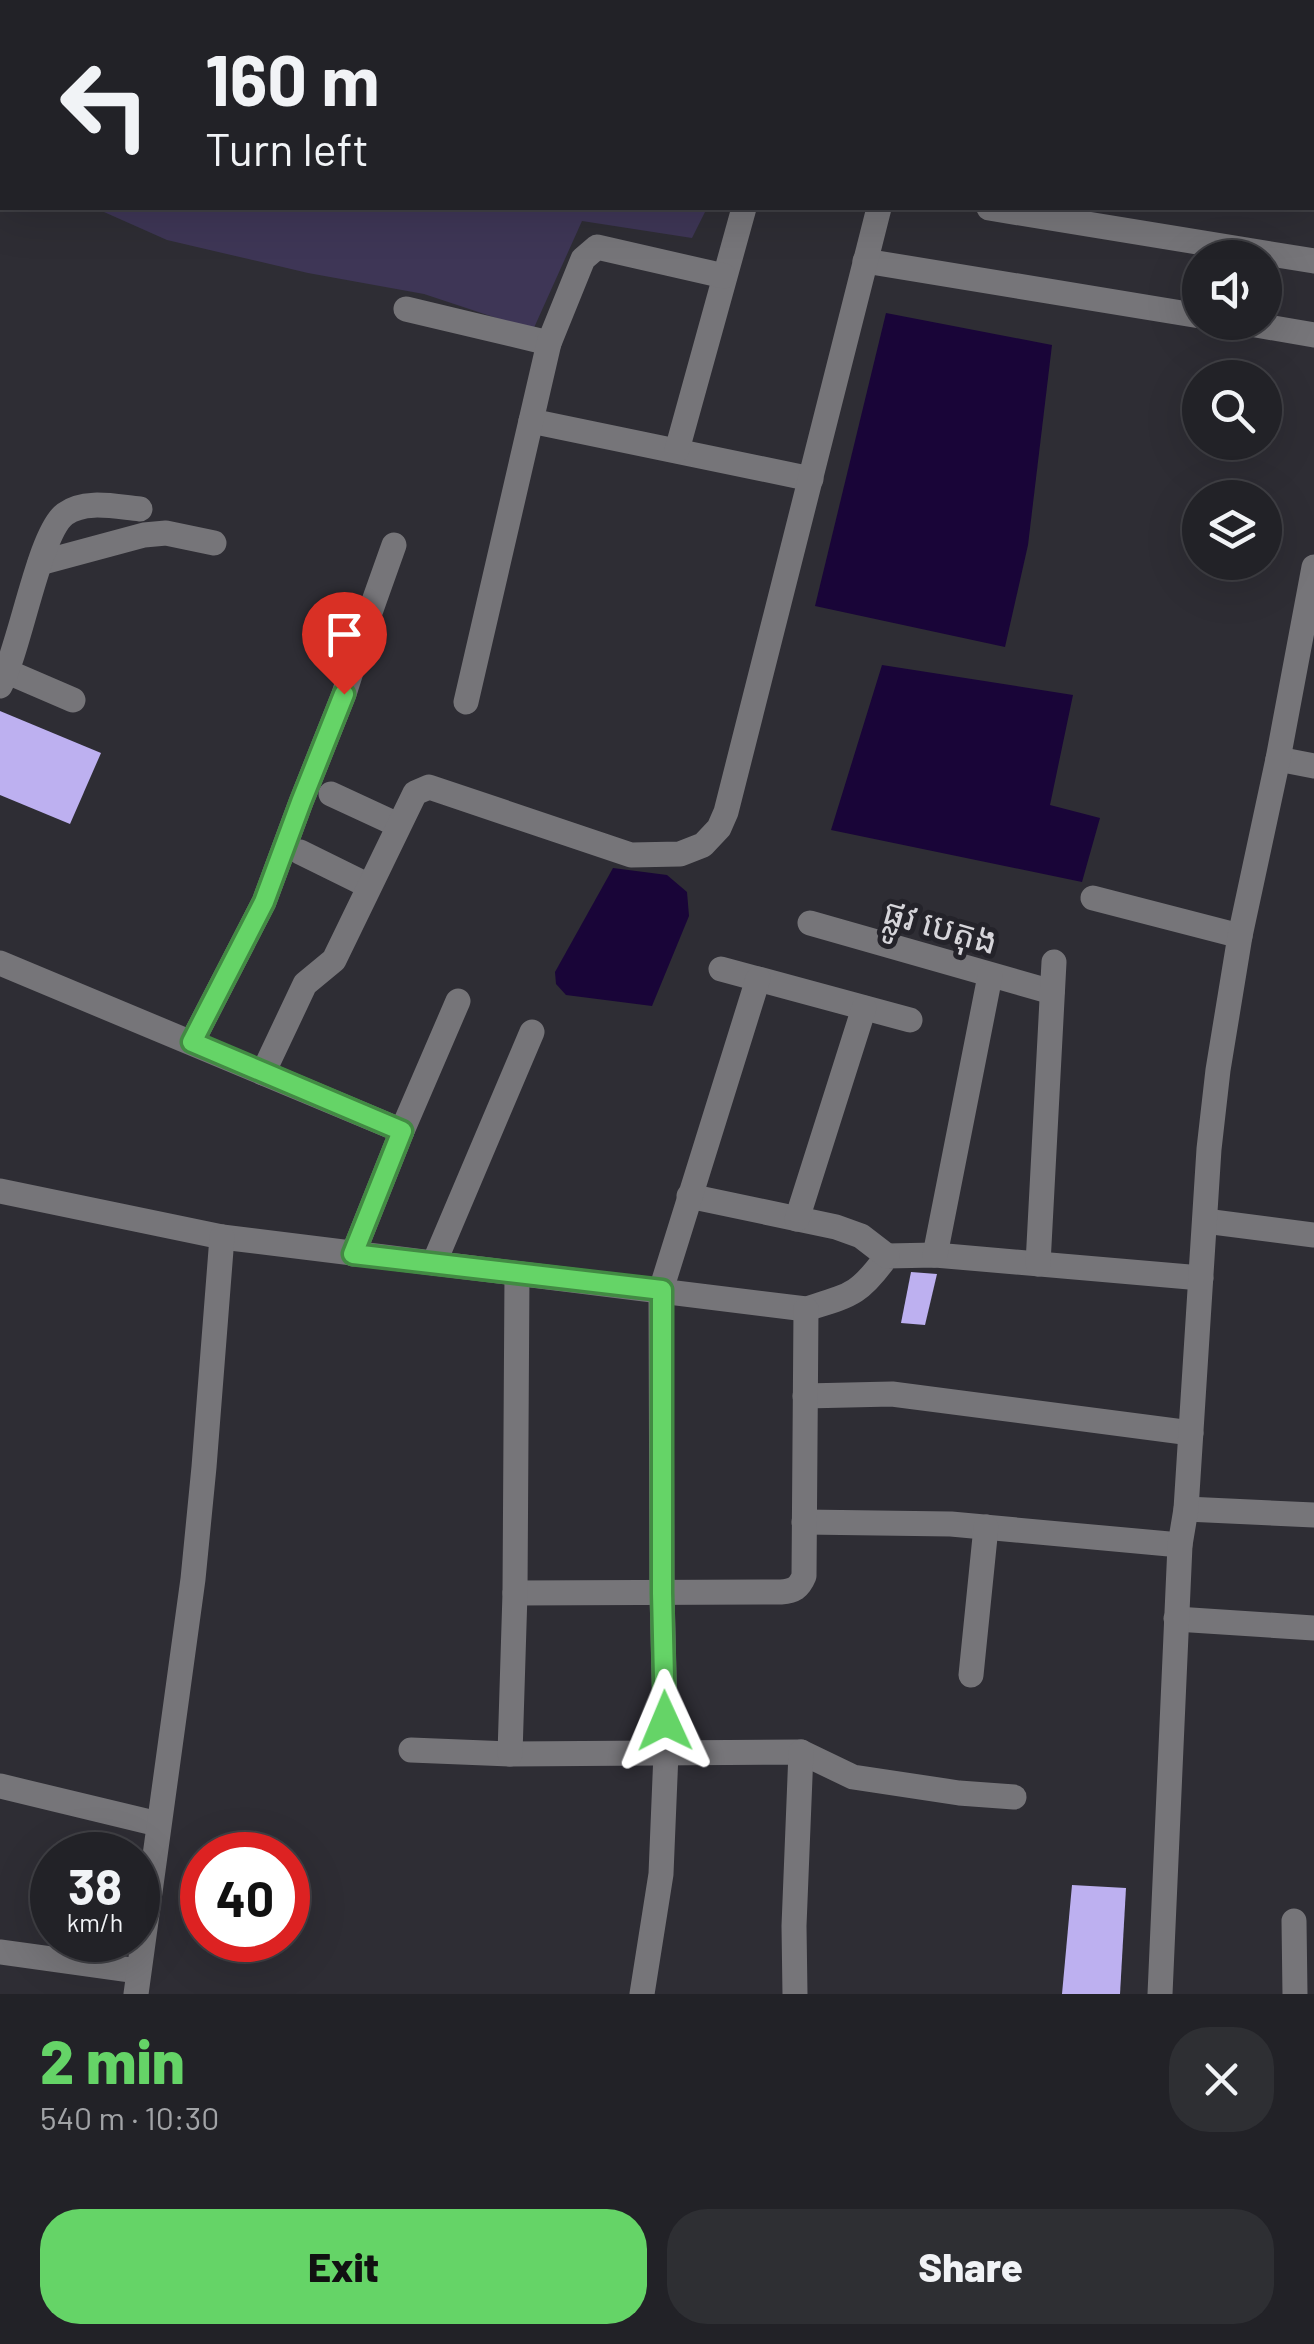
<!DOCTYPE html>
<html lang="en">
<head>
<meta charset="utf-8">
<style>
	:root { --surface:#222227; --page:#2e2f33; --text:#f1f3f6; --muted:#a2a4a7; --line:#3f3f44; --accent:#65d467 }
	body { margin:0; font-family:Barlow,"Noto Sans Khmer",sans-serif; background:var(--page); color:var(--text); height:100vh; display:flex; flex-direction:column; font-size:38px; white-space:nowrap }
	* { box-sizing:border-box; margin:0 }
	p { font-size:32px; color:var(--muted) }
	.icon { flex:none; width:55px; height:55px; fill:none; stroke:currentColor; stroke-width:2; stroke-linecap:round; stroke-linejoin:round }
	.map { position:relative; height:1994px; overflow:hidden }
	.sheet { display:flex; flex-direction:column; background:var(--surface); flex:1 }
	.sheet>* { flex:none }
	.hud { position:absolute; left:0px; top:0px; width:1315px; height:210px; box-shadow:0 10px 40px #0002,0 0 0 2px var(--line); background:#222227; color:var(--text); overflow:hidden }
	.controls { position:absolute; left:1182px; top:240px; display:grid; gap:20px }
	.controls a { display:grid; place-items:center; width:100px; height:100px; border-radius:50%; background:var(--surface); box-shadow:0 10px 40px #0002,0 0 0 2px var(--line); font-size:50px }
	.speed { position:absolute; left:30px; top:1832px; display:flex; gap:20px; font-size:50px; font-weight:700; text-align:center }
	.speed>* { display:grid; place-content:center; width:130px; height:130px; border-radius:50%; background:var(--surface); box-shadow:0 10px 40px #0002,0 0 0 2px var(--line); line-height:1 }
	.speed small { font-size:25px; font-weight:400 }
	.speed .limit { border:15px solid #d22; background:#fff; color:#111 }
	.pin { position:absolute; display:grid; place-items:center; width:85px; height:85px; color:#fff; margin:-102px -42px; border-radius:50% 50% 50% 0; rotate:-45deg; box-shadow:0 0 10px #0007 }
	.pin .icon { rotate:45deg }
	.me { position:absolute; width:110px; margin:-55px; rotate:359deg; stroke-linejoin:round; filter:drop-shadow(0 0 8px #0008) }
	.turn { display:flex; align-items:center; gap:35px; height:210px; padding:0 40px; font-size:45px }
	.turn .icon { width:130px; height:130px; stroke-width:2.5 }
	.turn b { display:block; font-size:70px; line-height:85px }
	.round { display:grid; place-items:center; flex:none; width:105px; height:105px; border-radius:40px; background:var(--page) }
	.head { display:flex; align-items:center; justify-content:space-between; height:170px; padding:0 40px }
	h1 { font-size:60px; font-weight:800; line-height:75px; color:var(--accent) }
	.action { display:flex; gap:20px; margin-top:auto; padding:20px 40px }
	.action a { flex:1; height:115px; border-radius:40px; background:var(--accent); color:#111; font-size:40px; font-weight:800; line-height:115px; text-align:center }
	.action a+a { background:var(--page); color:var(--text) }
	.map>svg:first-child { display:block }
	.green { fill:#3e3656 }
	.water { fill:#190538 }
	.building { fill:#bdb0f0 }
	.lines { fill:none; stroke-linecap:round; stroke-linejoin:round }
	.minor { stroke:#767579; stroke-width:25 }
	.route-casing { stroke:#428a43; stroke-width:25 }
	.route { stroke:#65d467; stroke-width:18 }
	.labels { text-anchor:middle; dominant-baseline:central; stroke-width:10; stroke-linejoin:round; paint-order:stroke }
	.street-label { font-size:35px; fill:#d6d5da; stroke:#24232a }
</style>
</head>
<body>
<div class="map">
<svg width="1314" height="1994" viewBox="0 0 1314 1994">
	<rect width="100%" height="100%" fill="#2e2d34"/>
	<g class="green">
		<polygon points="0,0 930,0 929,2 2,2 2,179 0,179"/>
		<polygon points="1101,0 1314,0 1314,62 1312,2 1110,2"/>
		<polygon points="95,208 707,208 692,238 582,221 533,330 424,294 308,273 167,240"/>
	</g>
	<g class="water">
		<polygon points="886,313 1052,345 1028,545 1005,647 815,606"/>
		<polygon points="882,665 1073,695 1050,805 1100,818 1082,882 831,830"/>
		<polygon points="613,868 667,875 687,892 689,916 652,1006 566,995 556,984 555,972"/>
	</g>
	<g class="building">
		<polygon points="0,711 101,753 70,824 0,795"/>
		<polygon points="911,1272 937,1274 925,1325 901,1323"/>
		<polygon points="1072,1885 1126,1888 1120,1994 1062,1994"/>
	</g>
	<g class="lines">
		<g class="minor">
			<polyline points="771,2 772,0"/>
			<polyline points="920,2 921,0"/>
			<polyline points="989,208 1314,261"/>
			<polyline points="865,261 1200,316"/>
			<polyline points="406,309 549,343"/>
			<polyline points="1239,322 1314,335"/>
			<polyline points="531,421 811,479"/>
			<polyline points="677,450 744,208"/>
			<polyline points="40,563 144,535 166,533 214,543"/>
			<polyline points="8,672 73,700"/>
			<path d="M0 686C20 649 39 533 65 514 85 499 117 507 140 509"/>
			<polyline points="466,702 549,343 583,259 597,247 724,276"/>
			<polyline points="1278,759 1314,766"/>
			<polyline points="331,794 398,825"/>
			<polyline points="300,852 369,886"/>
			<polyline points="1093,898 1240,936"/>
			<polyline points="810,923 1052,992"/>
			<polyline points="0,963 402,1131 353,1254"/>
			<polyline points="721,969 910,1020"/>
			<polyline points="192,1042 264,902 301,802 344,694 368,618 394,545"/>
			<polyline points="263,1073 305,984 334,960 415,793 429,787 631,855 680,854 703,845 719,828 726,812 879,208"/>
			<polyline points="402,1131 458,1001"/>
			<path d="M0 1191 222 1237 806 1309C851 1295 859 1295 887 1256L935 1255 1201 1278"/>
			<polyline points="689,1196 836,1227 861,1236 887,1256"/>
			<polyline points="797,1219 864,1008"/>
			<polyline points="1205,1221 1314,1235"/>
			<polyline points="935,1255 990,976"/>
			<polyline points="434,1263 532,1032"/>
			<polyline points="1038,1264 1054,962"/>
			<polyline points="805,1396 892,1394 1191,1433"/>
			<polyline points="1186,1509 1314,1515"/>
			<polyline points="804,1522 951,1524 1180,1545"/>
			<path d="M515 1593 781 1592C794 1591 799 1588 804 1576L806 1309"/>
			<polyline points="1176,1619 1314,1628"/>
			<polyline points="971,1675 986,1527"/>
			<polyline points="411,1750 510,1754 801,1752 853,1777 959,1793 1014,1797"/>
			<polyline points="510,1754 515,1593 517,1274"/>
			<polyline points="0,1786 158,1824"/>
			<polyline points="1294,1921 1295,1994"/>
			<polyline points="0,1952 138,1971"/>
			<polyline points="136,1994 193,1579 204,1467 222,1237"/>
			<polyline points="642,1994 661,1874 666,1753 662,1593 661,1290 758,979"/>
			<polyline points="795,1994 794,1926 801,1752"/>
			<polyline points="1160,1994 1180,1545 1186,1509 1209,1149 1218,1070 1240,936 1278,759 1314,567"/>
		</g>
	</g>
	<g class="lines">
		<defs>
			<polyline id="route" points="344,694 301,802 264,902 192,1042 402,1131 353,1254 662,1290 662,1593 665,1721"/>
		</defs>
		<use href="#route" class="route-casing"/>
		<use href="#route" class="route"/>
	</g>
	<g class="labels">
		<g class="street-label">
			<text transform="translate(941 925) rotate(16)">ផ្លូវ បេតុង</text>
		</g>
	</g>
</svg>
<div class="controls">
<a><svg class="icon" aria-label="sound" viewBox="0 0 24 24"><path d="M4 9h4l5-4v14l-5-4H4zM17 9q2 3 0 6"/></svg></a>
<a><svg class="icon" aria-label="search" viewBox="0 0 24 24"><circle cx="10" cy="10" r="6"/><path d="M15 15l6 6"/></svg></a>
<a><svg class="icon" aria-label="layers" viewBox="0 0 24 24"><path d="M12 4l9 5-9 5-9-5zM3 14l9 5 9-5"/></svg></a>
</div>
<div class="speed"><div>38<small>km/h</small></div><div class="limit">40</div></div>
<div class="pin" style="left:344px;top:694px;background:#d93025"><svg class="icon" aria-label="arrive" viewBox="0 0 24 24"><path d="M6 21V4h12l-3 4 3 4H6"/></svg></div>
<svg class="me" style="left:665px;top:1721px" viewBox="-20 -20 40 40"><path d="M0-17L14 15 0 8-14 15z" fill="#65d467" stroke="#fff" stroke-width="4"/></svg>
<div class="hud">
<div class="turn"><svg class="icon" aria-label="left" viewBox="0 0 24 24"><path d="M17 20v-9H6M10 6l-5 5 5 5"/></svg><div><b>160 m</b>Turn left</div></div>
</div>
</div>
<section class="sheet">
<div class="head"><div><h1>2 min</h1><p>540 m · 10:30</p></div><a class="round"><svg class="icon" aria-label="close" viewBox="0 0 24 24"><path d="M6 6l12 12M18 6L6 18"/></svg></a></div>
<div class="action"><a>Exit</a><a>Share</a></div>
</section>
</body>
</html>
